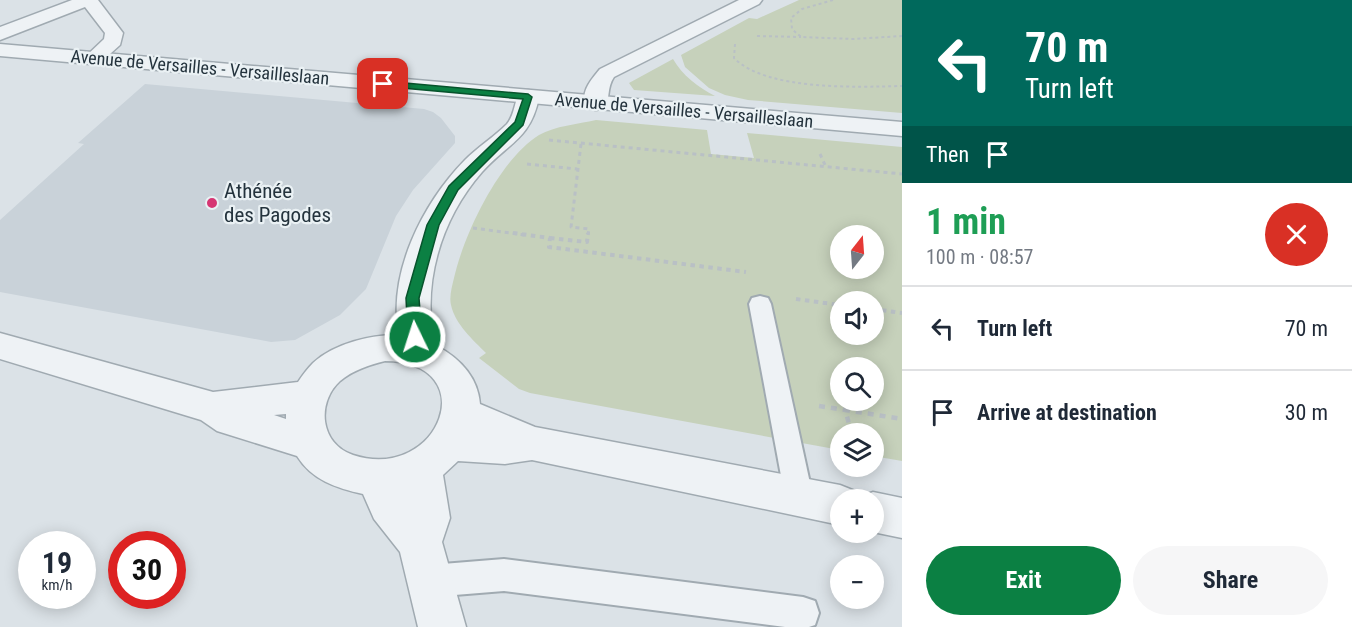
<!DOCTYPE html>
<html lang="en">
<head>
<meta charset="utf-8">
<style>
	:root { --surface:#fff; --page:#f6f6f7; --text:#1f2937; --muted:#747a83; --line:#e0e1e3; --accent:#0b8043 }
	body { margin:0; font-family:"Roboto Condensed",sans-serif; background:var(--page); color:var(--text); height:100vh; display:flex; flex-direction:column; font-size:22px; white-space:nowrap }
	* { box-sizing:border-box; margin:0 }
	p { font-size:20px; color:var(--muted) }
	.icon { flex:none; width:33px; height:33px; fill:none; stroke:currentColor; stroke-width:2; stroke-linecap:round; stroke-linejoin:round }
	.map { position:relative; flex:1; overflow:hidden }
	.sheet { display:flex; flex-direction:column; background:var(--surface); width:450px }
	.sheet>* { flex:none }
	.top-card { background:#00695c; color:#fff; overflow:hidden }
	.needle { width:39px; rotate:17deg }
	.tools { position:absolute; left:830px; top:225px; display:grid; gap:12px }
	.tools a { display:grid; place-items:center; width:54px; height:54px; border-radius:50%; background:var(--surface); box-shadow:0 3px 15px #0003; font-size:30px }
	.speed { position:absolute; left:18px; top:531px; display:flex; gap:12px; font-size:30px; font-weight:700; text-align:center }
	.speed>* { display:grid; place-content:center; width:78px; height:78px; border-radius:50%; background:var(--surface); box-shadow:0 3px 15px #0003; line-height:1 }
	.speed small { font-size:15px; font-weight:400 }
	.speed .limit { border:9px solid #d22; background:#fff; color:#111 }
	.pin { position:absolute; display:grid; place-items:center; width:51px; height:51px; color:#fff; margin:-26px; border-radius:12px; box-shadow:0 3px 9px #0006 }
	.me { position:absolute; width:66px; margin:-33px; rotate:356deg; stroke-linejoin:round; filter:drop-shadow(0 0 4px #0008) }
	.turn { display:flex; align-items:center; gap:21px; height:126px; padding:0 24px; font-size:27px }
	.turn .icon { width:78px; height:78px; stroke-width:2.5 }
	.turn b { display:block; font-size:42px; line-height:51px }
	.then { display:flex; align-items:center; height:57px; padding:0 24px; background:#0003; gap:12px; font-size:22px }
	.round { display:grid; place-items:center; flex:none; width:63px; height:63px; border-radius:32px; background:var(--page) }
	.overview { display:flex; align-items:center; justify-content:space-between; height:102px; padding:0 24px }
	h1 { font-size:36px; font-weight:700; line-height:45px; color:#1e9e55 }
	.action { display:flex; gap:12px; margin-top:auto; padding:12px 24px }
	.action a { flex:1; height:69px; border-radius:36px; background:var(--accent); color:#fff; font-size:24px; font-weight:700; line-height:69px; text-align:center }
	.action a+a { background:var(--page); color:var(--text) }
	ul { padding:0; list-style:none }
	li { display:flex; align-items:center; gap:18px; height:84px; padding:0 24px; border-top:2px solid var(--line) }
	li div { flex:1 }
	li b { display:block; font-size:22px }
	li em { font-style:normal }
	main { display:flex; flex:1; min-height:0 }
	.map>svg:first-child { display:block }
	.built { fill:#c9d2d9 }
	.green { fill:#c6d1bb; fill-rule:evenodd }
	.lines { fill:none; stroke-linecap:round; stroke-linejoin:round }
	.service-casing { stroke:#a0aab1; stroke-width:4 }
	.minor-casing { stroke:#a0aab1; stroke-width:3 }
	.tertiary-casing { stroke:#a0aab1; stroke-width:3 }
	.path-far3 { stroke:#b9c0c5; stroke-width:2; stroke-dasharray:3 3; stroke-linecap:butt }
	.path-far2 { stroke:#b9c0c5; stroke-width:3; stroke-dasharray:4 4; stroke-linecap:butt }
	.path-far1 { stroke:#b9c0c5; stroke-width:4; stroke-dasharray:4.5 4.5; stroke-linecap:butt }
	.path { stroke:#b9c0c5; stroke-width:4.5; stroke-dasharray:6 6; stroke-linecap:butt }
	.service { fill:#eef2f5; fill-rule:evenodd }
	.minor { fill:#eef2f5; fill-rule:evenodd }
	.tertiary { fill:#eef2f5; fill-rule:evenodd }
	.route { fill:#0b8043; stroke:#07532c; stroke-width:1.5 }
	.poi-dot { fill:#d63673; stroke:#eaf1f4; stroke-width:2 }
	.labels { text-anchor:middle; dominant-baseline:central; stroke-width:4.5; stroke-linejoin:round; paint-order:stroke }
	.far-street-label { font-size:18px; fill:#24333d; stroke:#eaf1f4 }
	.poi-label { font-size:21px; fill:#24333d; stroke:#eaf1f4; text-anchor:start }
</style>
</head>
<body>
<main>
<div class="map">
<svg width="902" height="627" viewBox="0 0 902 627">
	<rect width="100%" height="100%" fill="#dbe2e7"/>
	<polygon class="built" points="145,84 424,109 433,112 441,118 455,136 455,143 413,190 396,216 366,289 340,315 295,340 271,342 0,292 0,220 84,144 78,143"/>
	<g class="green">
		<polygon points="799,0 902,0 902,113 748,100 725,95 709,88 685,67 681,55 749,18 757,19"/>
		<path d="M673 59C682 75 699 88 715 96L634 90 629 83Z"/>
		<path d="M596 120 707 130 711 154 754 158 747 133 902 147V461L873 456V434H840V450L530 393 519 389 479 358 486 353C473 340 455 324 451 305 449 297 452 286 454 278 464 234 499 160 539 135 555 126 578 124 596 120ZM840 236H873V268H840ZM840 302H873V334H840ZM840 368H873V400H840Z"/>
	</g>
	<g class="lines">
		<defs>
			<g id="service">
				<polygon points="760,296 768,298 771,304 813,497 809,506 799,510 789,506 785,497 749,304 752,298"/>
				<polygon points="504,559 803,597 815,601 819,613 815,625 809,627 785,627 504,591 430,597 419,592 414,581 419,570 430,565"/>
			</g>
			<g id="minor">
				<polygon points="72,0 98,0 123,33 120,45 101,62 87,62 84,58 104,39 105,33 85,7 0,40 0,27"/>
				<path d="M739 0H762L759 4 614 77C606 89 611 98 604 108L596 110 588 108C578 94 591 80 600 69Z"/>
				<path d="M528 90 536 92 539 97C531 139 508 143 482 172 441 219 421 284 435 345 458 357 478 376 480 404L535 427 840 485 855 491 858 498 873 492 902 498V538L873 532V500H840V525L532 460 505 464 458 461 443 475 450 518 442 542 466 627H418L400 552 374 519 363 494C336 488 312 480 297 456L217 431 201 420 0 359V333L213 392 298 382C302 376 307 369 313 363 333 344 372 334 399 335 387 273 423 203 465 160 478 147 494 137 507 124 515 114 514 102 520 92ZM385 361C485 362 440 483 353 455 320 444 316 403 340 381 353 370 369 365 385 361ZM286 414V419L274 415Z"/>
			</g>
			<polygon id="tertiary" points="0,44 902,122 902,136 0,56"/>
		</defs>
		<use href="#service" class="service-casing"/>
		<use href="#minor" class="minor-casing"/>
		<use href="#tertiary" class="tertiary-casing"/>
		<g class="path-far3">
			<polyline points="833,0 802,9 791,18 792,29 801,37 853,39 902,36"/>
			<polyline points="757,36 801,37"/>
			<path d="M735 44 734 58C767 91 857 87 902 86"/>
		</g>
		<g class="path-far2">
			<polyline points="549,140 902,174"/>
			<polyline points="581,144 571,227 589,229 588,235"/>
			<polyline points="820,154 826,167"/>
			<polyline points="527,164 577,169"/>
			<polyline points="473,228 525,235"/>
		</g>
		<g class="path-far1">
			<polyline points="513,233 550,238 549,247 746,272"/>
			<polyline points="550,238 587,242 588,233"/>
			<polyline points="796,299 840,305"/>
			<polyline points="873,309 902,313"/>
		</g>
		<g class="path">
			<polyline points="819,406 845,410"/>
			<polyline points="852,434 845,410 902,419"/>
		</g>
		<use href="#service" class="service"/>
		<use href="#minor" class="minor"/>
		<use href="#tertiary" class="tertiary"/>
	</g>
	<polygon class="route" points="383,81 528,94 532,97 523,125 458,190 439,225 419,298 422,337 415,342 408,337 406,298 427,225 449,186 515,122 523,99 380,86 380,82"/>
	<circle class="poi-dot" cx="212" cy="203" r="6"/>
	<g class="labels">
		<g class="far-street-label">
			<text transform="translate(200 67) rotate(5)">Avenue de Versailles - Versailleslaan</text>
			<text transform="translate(684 110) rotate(5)">Avenue de Versailles - Versailleslaan</text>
		</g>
		<g class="poi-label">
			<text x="224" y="191">Athénée<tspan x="224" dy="24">des Pagodes</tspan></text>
		</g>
	</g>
</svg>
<div class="tools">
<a><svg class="needle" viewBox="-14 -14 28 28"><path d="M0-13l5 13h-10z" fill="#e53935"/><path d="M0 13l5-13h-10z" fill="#747a83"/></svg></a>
<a><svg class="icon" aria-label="sound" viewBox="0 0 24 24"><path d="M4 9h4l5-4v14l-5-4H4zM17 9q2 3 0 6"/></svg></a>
<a><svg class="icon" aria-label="search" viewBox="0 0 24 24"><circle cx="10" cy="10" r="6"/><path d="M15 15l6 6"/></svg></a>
<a><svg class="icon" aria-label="layers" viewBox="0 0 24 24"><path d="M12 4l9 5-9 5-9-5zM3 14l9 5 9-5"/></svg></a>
<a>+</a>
<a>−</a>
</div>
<div class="speed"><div>19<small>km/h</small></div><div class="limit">30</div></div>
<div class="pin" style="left:383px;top:84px;background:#d93025"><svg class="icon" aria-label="arrive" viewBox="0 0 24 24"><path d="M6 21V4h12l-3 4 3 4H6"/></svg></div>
<svg class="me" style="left:415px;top:337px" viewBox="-20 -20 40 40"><circle r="17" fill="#0b8043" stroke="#fff" stroke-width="3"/><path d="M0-11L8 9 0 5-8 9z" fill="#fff"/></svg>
</div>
<section class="sheet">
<div class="top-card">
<div class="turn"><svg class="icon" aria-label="left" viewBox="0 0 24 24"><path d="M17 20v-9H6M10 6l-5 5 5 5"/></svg><div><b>70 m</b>Turn left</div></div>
<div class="then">Then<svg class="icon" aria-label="arrive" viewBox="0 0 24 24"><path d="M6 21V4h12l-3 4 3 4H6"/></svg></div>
</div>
<div class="overview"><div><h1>1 min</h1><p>100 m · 08:57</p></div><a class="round" style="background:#d93025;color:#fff"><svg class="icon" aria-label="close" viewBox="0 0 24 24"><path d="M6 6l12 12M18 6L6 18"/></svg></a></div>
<ul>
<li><svg class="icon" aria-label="left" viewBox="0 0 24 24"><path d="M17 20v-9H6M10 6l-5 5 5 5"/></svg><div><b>Turn left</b></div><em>70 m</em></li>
<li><svg class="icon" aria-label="arrive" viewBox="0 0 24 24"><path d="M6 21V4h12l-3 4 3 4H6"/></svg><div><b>Arrive at destination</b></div><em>30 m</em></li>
</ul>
<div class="action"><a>Exit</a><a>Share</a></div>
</section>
</main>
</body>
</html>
